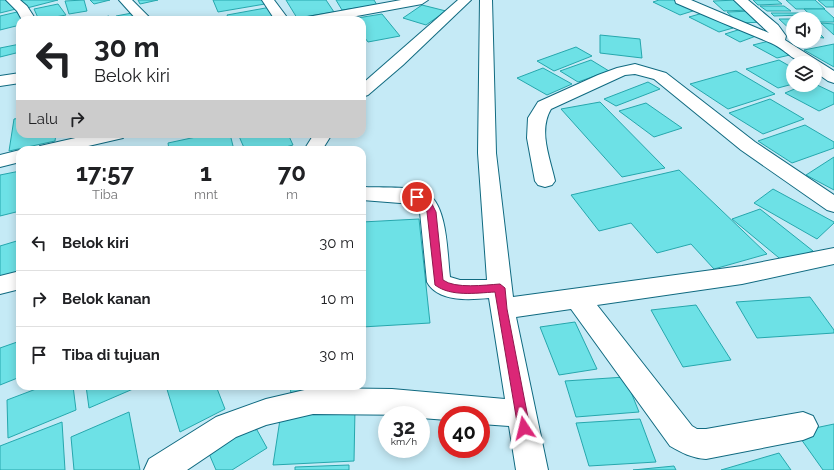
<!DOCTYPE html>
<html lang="id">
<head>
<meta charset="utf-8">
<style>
	:root { --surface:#fff; --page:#f6f6f6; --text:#202124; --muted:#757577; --line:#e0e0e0 }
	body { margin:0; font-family:Raleway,sans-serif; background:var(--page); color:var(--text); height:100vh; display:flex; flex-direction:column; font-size:15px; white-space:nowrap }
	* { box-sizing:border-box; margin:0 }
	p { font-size:13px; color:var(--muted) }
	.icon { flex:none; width:22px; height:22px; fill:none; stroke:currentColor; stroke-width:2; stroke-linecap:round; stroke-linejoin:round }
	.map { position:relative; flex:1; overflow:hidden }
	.sheet { position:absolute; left:16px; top:146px; width:350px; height:244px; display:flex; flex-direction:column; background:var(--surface); border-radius:12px; box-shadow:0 2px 10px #0003 }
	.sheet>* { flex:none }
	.top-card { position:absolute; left:16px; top:16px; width:350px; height:122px; border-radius:12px; box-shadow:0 2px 10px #0003; background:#fff; color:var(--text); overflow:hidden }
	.fabs { position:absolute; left:786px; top:12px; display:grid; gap:8px }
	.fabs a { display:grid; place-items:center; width:36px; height:36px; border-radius:50%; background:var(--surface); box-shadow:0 2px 10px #0003; font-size:20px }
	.speed { position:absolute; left:378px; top:406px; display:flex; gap:8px; font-size:20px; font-weight:700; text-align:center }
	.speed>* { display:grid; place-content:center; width:52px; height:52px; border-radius:50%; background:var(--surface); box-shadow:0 2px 10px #0003; line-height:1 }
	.speed small { font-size:10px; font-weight:400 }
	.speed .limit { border:6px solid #d22; background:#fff; color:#111 }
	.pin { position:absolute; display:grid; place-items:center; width:34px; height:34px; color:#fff; margin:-17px; border:2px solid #fff; border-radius:50%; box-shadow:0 1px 4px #0007 }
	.me { position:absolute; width:44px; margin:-22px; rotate:350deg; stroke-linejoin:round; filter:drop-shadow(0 0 3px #0008) }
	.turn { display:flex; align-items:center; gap:14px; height:84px; padding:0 12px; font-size:18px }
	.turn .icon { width:52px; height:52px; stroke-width:2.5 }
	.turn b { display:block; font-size:28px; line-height:34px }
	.then { display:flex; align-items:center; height:38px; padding:0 12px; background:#0003; gap:8px; font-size:15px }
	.eta { display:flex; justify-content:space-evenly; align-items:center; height:68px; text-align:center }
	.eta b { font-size:24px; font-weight:700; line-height:28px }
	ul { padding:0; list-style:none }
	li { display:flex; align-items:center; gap:12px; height:56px; padding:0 12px; border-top:1px solid var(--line) }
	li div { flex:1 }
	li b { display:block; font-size:15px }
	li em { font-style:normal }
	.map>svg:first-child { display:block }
	.building { fill:#6de1e6; stroke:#26a7ad }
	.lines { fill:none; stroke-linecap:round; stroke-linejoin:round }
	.minor-casing { stroke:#106a80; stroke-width:2 }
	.minor { fill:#fff; fill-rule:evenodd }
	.route { fill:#db2777; stroke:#8e194d }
</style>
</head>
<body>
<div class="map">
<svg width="834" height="470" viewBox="0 0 834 470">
	<rect width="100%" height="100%" fill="#c5eaf6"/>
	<g class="building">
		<polygon points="0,0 9,0 16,9 0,13"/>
		<polygon points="18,0 58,0 27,8"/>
		<polygon points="84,0 87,11 69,14 65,1"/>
		<polygon points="90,0 110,0 94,4"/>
		<polygon points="138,0 158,0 140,4"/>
		<polygon points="213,0 262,0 265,4 218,12"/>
		<polygon points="286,0 326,0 334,12 297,18"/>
		<polygon points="336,0 374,0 377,5 342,10"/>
		<polygon points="659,0 674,0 696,10 680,15 653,2"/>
		<polygon points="738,0 749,10 724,11 713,1"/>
		<polygon points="753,0 777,0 782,4 758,5"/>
		<polygon points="786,0 815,0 825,9 796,9"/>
		<polygon points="818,0 834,0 834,7 826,7"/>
		<polygon points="58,4 66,15 39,20 34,9"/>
		<polygon points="422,5 446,11 426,25 403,18"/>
		<polygon points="760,6 784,6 791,11 767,11"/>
		<polygon points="271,7 279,18 269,20 229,20 227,15"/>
		<polygon points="804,9 824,9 834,18 834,22 818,22"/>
		<polygon points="752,11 765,22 739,23 727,12"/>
		<polygon points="17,12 23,20 20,20 20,25 0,30 0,16"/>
		<polygon points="132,13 137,20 118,20 116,16"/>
		<polygon points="703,13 733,28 719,32 689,17"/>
		<polygon points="771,13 798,13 802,15 774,16"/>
		<polygon points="382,14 400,36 368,42 362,34 362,20 351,19"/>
		<polygon points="109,16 112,20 91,20"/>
		<polygon points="779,19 804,19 793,19 793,32"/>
		<polygon points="821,23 834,24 834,35"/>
		<polygon points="741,29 756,36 740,42 725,34"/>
		<polygon points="815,29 824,38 815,37"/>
		<polygon points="600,35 640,39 642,58 600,53"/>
		<polygon points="769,41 794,54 777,58 753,45"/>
		<polygon points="20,44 20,52 0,57 0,48"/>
		<polygon points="834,44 834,67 804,50"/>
		<polygon points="576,47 592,56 554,71 537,61"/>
		<polygon points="591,60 609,71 578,82 560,71"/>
		<polygon points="779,60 793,68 793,84 778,88 746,69"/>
		<polygon points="543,68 572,84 547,95 517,78"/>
		<polygon points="736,71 775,94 728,109 690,84"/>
		<polygon points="648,82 660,89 616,106 604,99"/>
		<polygon points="815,84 834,93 834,104 819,111 785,93 804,85"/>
		<polygon points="770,99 804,119 763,134 729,113"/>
		<polygon points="600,102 665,168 622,177 561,109"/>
		<polygon points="646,103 682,128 654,137 619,111"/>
		<polygon points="20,118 20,134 56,134 55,141 9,151 14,119"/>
		<polygon points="805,125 834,142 834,148 792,163 758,141"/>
		<polygon points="210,134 230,134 234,150 169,150 168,143"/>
		<polygon points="238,134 288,134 293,145 275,150 245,150"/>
		<polygon points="834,157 834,190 806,175"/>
		<polygon points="679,170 719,208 767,254 714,269 691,244 657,253 631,223 599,231 571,195"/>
		<polygon points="20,171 20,211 0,216 0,175"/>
		<polygon points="773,189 834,222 834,223 817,239 754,203"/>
		<polygon points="760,209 813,251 784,262 732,219"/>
		<polygon points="419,219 430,323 362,327 362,222"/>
		<polygon points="20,240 20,274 0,280 0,246"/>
		<polygon points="810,297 834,330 834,333 757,338 736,302"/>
		<polygon points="696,305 731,360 683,367 651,310"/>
		<polygon points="575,322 597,369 559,375 540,327"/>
		<polygon points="20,341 20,377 0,385 0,348"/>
		<polygon points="625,377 639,412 576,417 565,381"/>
		<polygon points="44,386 73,386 76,410 8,438 7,400"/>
		<polygon points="86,386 133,386 133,389 89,408"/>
		<polygon points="166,386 216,386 225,409 180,432"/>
		<polygon points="290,386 322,386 291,394"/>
		<polygon points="355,409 354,461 273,465 281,413"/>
		<polygon points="129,412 140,470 74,470 71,437"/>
		<polygon points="640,419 656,462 589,466 576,423"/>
		<polygon points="252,421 267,448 232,470 216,470 207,449"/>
		<polygon points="62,422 65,470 0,470 0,446"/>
		<polygon points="834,424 834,470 823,470 796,432"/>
		<polygon points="779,453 791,470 721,470"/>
		<polygon points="349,465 349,470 295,470 295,467"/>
		<polygon points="674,466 676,470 633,470"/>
	</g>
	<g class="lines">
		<defs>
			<g id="minor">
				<polygon points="6,0 20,0 27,6 36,20 22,20 17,11"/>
				<polygon points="119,0 132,0 152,20 137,20"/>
				<polygon points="262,0 274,0 289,20 275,20"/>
				<polygon points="401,0 428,0 422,4 335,20 306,20 308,17 313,16"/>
				<polygon points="458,0 471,0 403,65 368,95 362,97 362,84"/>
				<path d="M480 0H492L496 153 513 297 742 266 834 248V264L742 284 597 305 692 426 697 429H706L803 412 813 416 818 426 813 436 803 440 706 459C692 458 682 453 670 446L571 309 516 317 548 470H516L509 426 481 424V415H447V420L421 418V415L313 414 266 425 236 437 187 470H144L149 459 216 417 266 399 313 388 392 389 505 399 489 298C469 300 438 302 427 282L420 212 418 206 413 204 362 200V188L365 187C382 188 409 186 424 192 448 201 447 254 450 277L460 280H487L478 153Z"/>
				<path d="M675 0H691L769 33 734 0H748L778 25 786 36 785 40 834 71V83L828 81 815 72V63C790 63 791 52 771 43 740 30 708 17 676 3Z"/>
				<path d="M635 64 666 73 755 142 834 195V212L827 210 741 150 654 79 635 74 625 75 551 109C538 131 550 158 555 181L552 185 545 187 538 185 535 181 527 138 528 118 538 102 598 75 617 68Z"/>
				<polygon points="20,73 20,83 0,86 0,76"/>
				<polygon points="93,134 126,134 123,138 71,150 38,150 40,146"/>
				<polygon points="314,134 332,134 322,150 304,150"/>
				<polygon points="20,150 20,162 0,167 0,155"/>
				<polygon points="20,271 20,289 0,294 0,276"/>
			</g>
		</defs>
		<use href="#minor" class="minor-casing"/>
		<use href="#minor" class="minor"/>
	</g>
	<path class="route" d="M417 194 430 200 436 212 443 280C455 289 485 285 500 284L505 288 507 309 530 428 528 433 524 434 520 433 518 428 495 292C476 293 451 297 435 285L427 212 423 203 413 197Z"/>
</svg>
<div class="fabs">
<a><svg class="icon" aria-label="sound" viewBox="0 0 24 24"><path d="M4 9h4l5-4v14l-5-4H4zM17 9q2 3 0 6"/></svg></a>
<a><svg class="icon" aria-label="layers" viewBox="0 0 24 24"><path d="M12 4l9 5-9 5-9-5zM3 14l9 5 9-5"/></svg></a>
</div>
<div class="speed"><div>32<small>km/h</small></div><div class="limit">40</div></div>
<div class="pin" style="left:417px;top:197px;background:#d93025"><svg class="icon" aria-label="arrive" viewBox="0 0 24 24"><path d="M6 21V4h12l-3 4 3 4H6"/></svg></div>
<svg class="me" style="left:524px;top:428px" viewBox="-20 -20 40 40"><path d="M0-17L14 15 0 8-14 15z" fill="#db2777" stroke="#fff" stroke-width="4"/></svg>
<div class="top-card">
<div class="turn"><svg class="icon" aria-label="left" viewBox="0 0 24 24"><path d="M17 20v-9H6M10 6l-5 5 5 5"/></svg><div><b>30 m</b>Belok kiri</div></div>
<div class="then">Lalu<svg class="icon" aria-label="right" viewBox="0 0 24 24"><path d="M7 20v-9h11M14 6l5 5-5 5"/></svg></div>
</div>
<section class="sheet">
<div class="eta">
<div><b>17:57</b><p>Tiba</p></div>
<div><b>1</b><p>mnt</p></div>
<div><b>70</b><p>m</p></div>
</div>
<ul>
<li><svg class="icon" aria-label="left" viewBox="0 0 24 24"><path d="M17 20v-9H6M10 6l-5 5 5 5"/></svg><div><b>Belok kiri</b></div><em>30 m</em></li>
<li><svg class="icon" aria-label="right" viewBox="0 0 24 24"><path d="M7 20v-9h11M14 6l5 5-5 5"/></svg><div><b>Belok kanan</b></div><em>10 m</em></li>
<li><svg class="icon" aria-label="arrive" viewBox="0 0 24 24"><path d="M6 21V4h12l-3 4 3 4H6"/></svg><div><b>Tiba di tujuan</b></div><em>30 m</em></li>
</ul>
</section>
</div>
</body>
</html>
